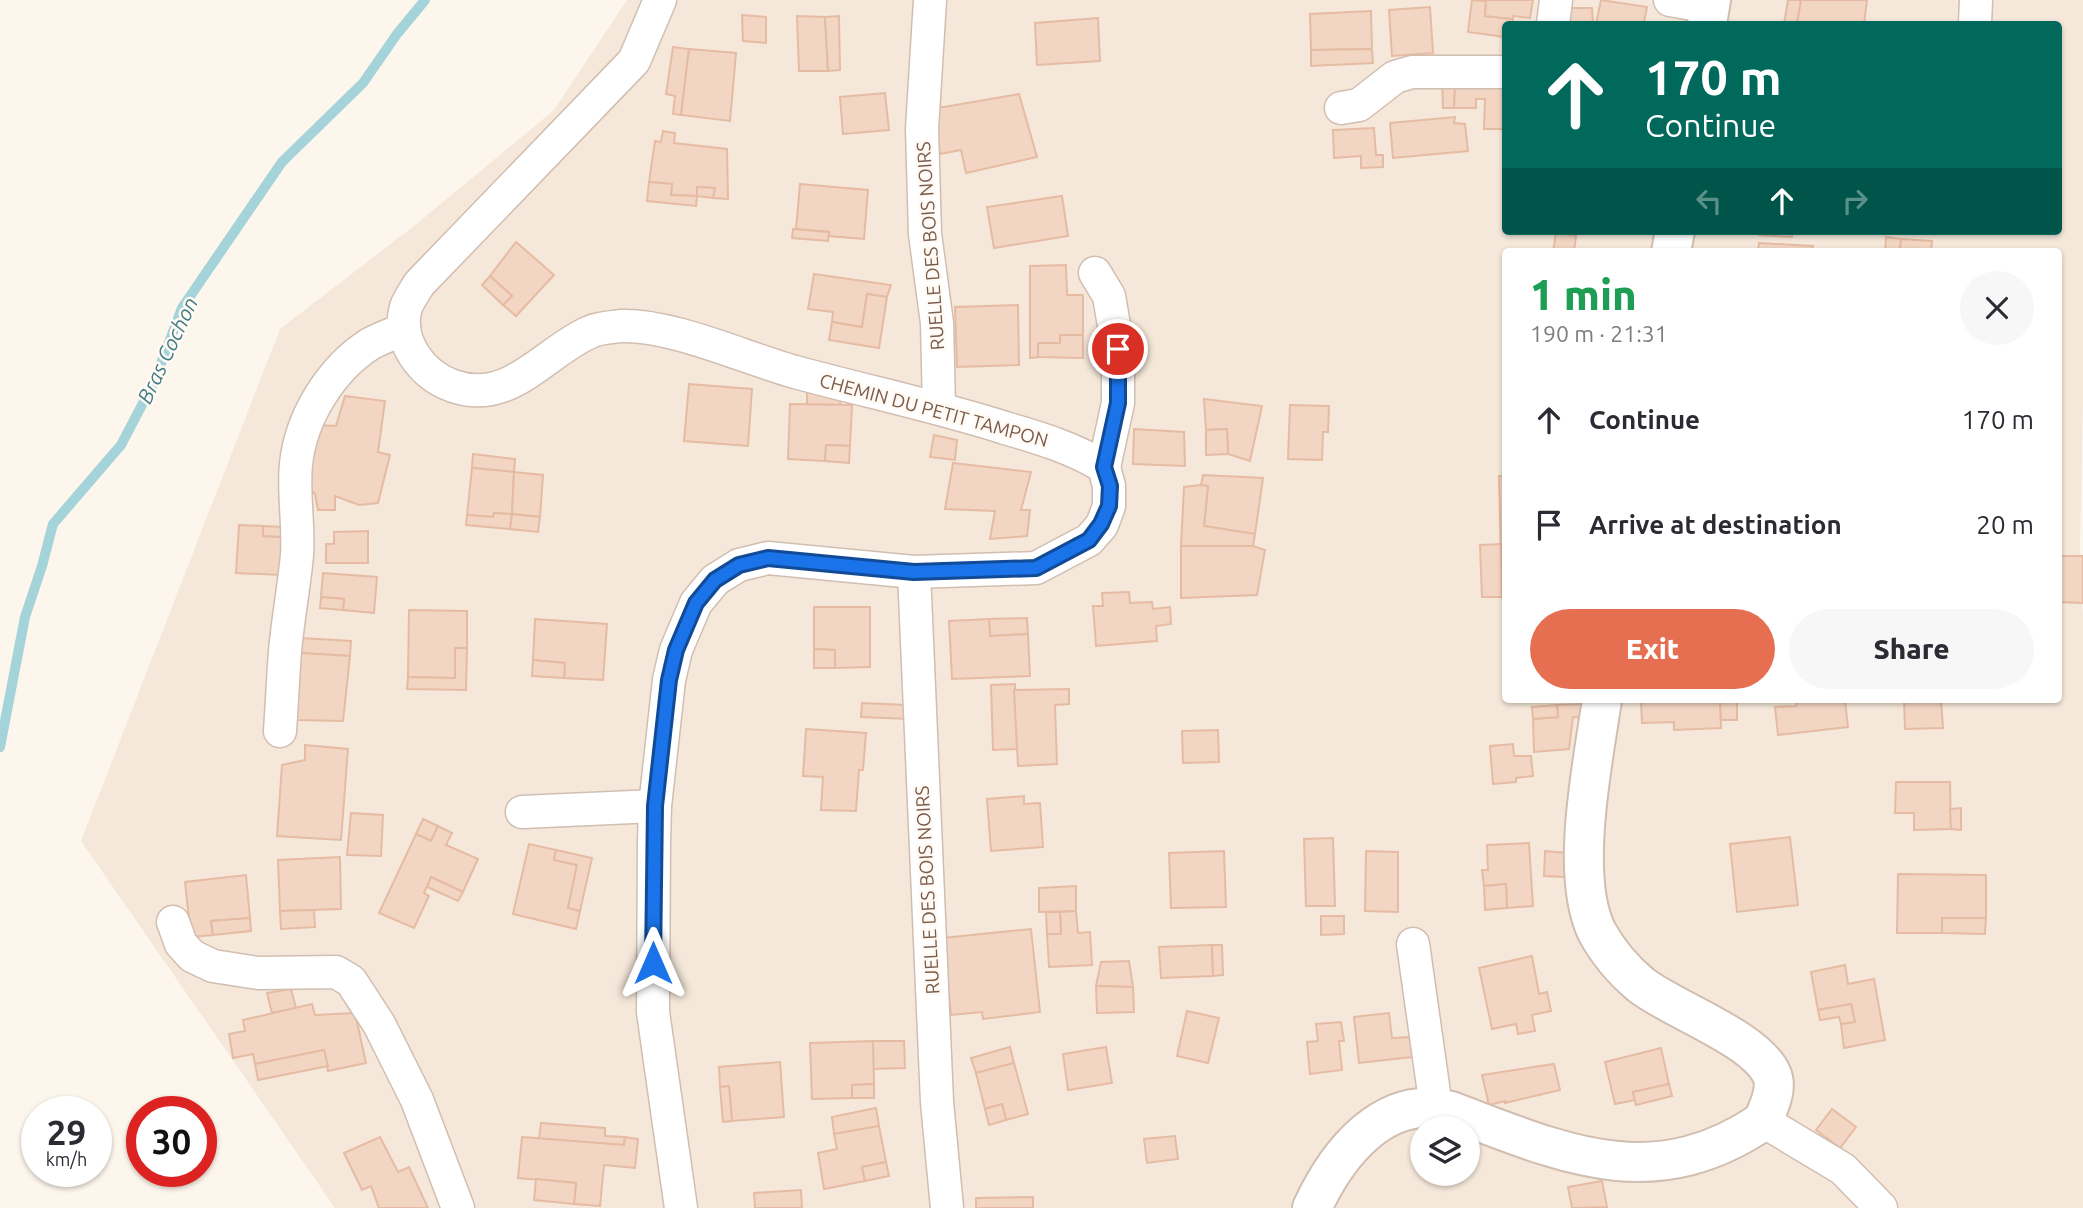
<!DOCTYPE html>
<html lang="en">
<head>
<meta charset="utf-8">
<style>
	:root { --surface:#fff; --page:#f7f7f7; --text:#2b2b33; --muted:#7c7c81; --accent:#e76f51 }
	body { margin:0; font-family:Ubuntu,sans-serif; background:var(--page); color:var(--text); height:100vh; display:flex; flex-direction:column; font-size:26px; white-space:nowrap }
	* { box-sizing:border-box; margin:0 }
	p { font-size:23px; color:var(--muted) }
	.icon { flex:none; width:38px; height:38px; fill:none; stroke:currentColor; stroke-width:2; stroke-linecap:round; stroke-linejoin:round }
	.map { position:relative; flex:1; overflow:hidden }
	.side { position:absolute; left:1502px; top:248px; width:560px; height:455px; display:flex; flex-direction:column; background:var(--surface); border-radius:7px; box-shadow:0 2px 5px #0004 }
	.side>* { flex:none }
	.top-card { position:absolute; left:1502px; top:21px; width:560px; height:214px; border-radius:7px; box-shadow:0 2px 5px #0004; background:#00695c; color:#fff; overflow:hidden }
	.fabs { position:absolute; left:1410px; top:1116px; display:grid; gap:14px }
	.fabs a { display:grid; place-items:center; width:70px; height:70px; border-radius:50%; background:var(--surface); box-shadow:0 2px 5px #0004; font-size:35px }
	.speed { position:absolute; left:21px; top:1096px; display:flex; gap:14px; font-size:35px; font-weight:700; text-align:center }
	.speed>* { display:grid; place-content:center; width:91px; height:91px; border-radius:50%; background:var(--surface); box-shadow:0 2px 5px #0004; line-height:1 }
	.speed small { font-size:18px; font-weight:400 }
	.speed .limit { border:10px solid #d22; background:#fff; color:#111 }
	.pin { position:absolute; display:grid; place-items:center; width:60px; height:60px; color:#fff; margin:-30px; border:4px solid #fff; border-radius:50%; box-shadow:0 2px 7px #0007 }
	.me { position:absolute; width:77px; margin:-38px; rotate:0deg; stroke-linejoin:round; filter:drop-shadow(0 0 5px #0008) }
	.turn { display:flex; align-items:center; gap:24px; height:147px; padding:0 28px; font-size:32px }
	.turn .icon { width:91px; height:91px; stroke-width:2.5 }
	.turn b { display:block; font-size:49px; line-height:60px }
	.lanes { display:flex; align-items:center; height:66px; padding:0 28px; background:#0003; justify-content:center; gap:35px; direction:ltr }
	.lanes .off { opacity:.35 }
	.round { display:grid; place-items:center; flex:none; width:74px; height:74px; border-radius:37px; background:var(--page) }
	.overview { display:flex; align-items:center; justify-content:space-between; height:119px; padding:0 28px }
	h1 { font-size:42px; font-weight:800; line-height:52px; color:#1e9e55 }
	.primary-button { display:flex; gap:14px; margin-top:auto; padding:14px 28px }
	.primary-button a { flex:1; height:80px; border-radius:42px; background:var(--accent); color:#fff; font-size:28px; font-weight:800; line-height:80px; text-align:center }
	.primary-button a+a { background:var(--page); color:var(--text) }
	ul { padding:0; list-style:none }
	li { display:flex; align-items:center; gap:21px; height:105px; padding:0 28px }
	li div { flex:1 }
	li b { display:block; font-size:26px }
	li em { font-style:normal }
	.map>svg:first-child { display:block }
	.residential { fill:#f5e8da; fill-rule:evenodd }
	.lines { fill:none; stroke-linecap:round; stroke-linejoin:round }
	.stream { stroke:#a5d3da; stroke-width:10 }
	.building { fill:#f3d5c3; stroke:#e6bba3; stroke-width:2 }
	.minor-casing { stroke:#d1beb0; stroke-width:35 }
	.tertiary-casing { stroke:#d1beb0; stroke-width:42 }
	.minor { stroke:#fff; stroke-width:32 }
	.tertiary { stroke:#fff; stroke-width:38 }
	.route-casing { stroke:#114b97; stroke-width:18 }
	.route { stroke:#1a73e8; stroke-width:12 }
	.labels { text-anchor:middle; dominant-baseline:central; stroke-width:5; stroke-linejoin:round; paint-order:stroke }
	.street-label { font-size:19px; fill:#7a5c4d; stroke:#fffaf3 }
	.water-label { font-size:21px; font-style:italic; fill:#437c86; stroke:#fffaf3 }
</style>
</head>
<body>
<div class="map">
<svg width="2083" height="1208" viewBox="0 0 2083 1208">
	<rect width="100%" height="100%" fill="#fdf6ec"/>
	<path class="residential" d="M627 0H2083V399L2080 549 2083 617V1208H335L81 841 280 329 419 222 554 110ZM1505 24H2058V231H1505ZM1505 252H2058V700H1505ZM1423 1129H1468V1174H1423Z"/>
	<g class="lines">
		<polyline class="stream" points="0,747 25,617 42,566 53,524 121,445 154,382 182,308 282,162 363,83 397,34 425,0"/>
	</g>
	<g class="building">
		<polygon points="1472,0 1486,1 1485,16 1513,19 1512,24 1505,24 1505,37 1468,32"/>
		<polygon points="1480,0 1533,0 1530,18 1513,16 1513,19 1485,16 1486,1"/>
		<polygon points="1601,0 1647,7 1644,22 1657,24 1596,24"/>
		<polygon points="1788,0 1801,0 1797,24 1784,24"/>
		<polygon points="1801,0 1867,0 1864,24 1797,24"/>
		<polygon points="1430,7 1433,53 1392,56 1389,10"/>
		<polygon points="1560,8 1592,8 1593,24 1560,24"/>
		<polygon points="1371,11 1372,49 1311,50 1310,14"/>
		<polygon points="742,15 766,17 766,43 743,41"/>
		<polygon points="797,16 825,17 828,71 799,71"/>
		<polygon points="839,16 840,70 828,71 825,17"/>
		<polygon points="1098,18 1100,61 1037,65 1035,23"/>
		<polygon points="673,47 689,49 681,115 673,114 675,96 666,94"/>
		<polygon points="689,49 736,53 730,121 681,115"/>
		<polygon points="1372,49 1373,63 1311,66 1311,50"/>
		<polygon points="1442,78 1455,86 1454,108 1443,108"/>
		<polygon points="1505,84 1505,129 1484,129 1485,99 1476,99 1476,108 1454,108 1455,86"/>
		<polygon points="885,93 889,130 843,134 840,97"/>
		<polygon points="1019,94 1037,157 966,173 961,150 940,154 932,109"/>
		<polygon points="1455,117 1454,123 1465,124 1468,151 1393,158 1390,123"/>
		<polygon points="1374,128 1376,155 1383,155 1383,167 1361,168 1361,156 1334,158 1333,130"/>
		<polygon points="663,131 675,133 674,143 727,149 728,199 713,198 715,188 697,187 697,196 671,195 672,184 649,182 655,141 661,142"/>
		<polygon points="649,182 672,184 671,195 697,196 696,206 647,201"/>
		<polygon points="800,184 868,190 864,239 828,236 829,232 796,229"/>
		<polygon points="697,187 715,188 713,198 697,196"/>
		<polygon points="1062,196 1068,236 994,248 987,207"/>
		<polygon points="793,229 829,232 828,241 792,238"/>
		<polygon points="1760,231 1793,231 1792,237 1759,235"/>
		<polygon points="1556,232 1576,236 1574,252 1553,252"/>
		<polygon points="1886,237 1901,239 1900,252 1885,252"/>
		<polygon points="1901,239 1932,241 1931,252 1900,252"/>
		<polygon points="516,242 554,275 516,316 503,305 512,296 490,276"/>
		<polygon points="1759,243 1813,246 1812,252 1758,252"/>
		<polygon points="1066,265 1067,295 1083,295 1083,335 1060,335 1060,343 1038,343 1038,357 1030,358 1030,266"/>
		<polygon points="814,274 891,285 887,297 867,294 862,327 832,322 833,312 808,309"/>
		<polygon points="490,276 512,296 503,305 482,285"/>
		<polygon points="867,294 887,297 879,348 829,340 832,322 862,327"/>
		<polygon points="1018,305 1019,365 957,367 955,307"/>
		<polygon points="1060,335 1083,335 1083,358 1038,357 1038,343 1060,343"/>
		<polygon points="689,384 752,389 748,446 684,441"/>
		<polygon points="807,392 841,393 840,405 807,405"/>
		<polygon points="345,396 385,401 378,452 390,455 378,503 359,505 335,496 335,510 318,510 315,494 305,483 318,425 336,426"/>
		<polygon points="1204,399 1262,406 1250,461 1228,454 1227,429 1206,430"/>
		<polygon points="790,404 852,405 850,446 826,445 825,461 788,459"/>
		<polygon points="1290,405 1329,406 1328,432 1323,432 1322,460 1288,459"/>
		<polygon points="1134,429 1184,432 1185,466 1133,464"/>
		<polygon points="1227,429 1228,454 1206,455 1206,430"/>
		<polygon points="934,435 957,440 955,460 930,457"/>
		<polygon points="826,445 850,446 849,463 825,461"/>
		<polygon points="473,454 515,459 514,472 472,468"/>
		<polygon points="953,463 1031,472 1021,510 1030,510 1027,536 990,539 995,511 945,509"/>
		<polygon points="472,468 514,472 512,514 494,513 493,517 467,515"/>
		<polygon points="514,472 543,475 540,517 512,514"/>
		<polygon points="1203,475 1263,478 1255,534 1204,526 1208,486 1201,485"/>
		<polygon points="1499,476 1505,476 1505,597 1502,597"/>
		<polygon points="1201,485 1208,486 1204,526 1255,534 1253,546 1181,546 1184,487"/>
		<polygon points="494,513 512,514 510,529 466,525 467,515 493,517"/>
		<polygon points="512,514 540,517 538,532 510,529"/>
		<polygon points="239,525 263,526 263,536 283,537 281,575 236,573"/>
		<polygon points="263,526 283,527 283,537 263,536"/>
		<polygon points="368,531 368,563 326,563 326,544 334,544 334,532"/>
		<polygon points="1501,544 1502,597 1482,597 1480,545"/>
		<polygon points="1181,546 1253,546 1265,550 1257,595 1181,598"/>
		<polygon points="2058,556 2083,556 2083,603 2058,602"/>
		<polygon points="323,573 377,577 374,613 343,610 344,599 321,597"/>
		<polygon points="1129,592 1130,603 1152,602 1153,609 1170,607 1171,624 1156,626 1157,641 1096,646 1093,606 1103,606 1102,593"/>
		<polygon points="321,597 344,599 343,610 320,608"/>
		<polygon points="814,607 870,607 870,667 835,668 835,650 814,649"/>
		<polygon points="409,610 467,611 467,648 455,648 455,678 408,677"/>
		<polygon points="1027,618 1028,634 990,636 989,619"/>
		<polygon points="535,619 607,624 603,680 564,678 565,663 533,660"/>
		<polygon points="989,619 990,636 1028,634 1030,676 952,679 949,621"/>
		<polygon points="301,638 351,641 350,656 300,653"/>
		<polygon points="455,648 467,648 466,690 407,689 408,677 455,678"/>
		<polygon points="814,649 835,650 835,668 814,668"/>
		<polygon points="300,653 350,656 343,721 297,720"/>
		<polygon points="533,660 565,663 564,678 532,676"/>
		<polygon points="1015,684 1017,749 993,750 991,685"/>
		<polygon points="1069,689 1069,704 1055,705 1057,764 1018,766 1014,690"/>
		<polygon points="1641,700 1720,700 1721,728 1674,730 1674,722 1642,723"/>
		<polygon points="1720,700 1737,700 1737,720 1721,720"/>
		<polygon points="1798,700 1826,700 1826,702 1845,700 1848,727 1778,735 1775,707 1796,706"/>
		<polygon points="1904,700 1941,700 1943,728 1905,729"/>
		<polygon points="862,703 907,705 908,719 861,717"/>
		<polygon points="1582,704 1583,718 1573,717 1569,749 1534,752 1533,719 1558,717 1557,705"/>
		<polygon points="1557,705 1558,717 1533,719 1532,707"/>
		<polygon points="806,729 866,733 863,770 859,770 856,811 821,810 823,777 803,776"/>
		<polygon points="1218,730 1219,762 1183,763 1182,731"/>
		<polygon points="1513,744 1514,756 1531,756 1533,776 1516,778 1516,782 1493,784 1490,746"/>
		<polygon points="305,745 348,749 341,840 277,836 282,765 305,760"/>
		<polygon points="1896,782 1950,782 1951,829 1914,830 1914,813 1895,813"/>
		<polygon points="1024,796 1024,804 1040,803 1043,847 991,851 987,799"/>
		<polygon points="1961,808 1961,830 1951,829 1950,809"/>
		<polygon points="351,813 383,815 381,856 347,855"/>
		<polygon points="423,819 438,826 431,841 416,834"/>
		<polygon points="438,826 452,833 446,845 478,859 463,892 431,877 424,893 429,896 414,928 379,913 416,834 431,841"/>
		<polygon points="1790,837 1798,905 1737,912 1730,844"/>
		<polygon points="1333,838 1335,906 1306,906 1304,839"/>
		<polygon points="1529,843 1533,906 1507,908 1506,884 1484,886 1482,870 1488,870 1487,845"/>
		<polygon points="529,844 556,850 554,860 577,865 568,908 580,911 576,929 513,914"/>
		<polygon points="556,850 592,858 580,911 568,908 577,865 554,860"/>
		<polygon points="1224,851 1226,907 1171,908 1169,853"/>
		<polygon points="1366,851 1398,852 1398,912 1365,911"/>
		<polygon points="1545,851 1566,853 1565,877 1544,876"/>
		<polygon points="340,857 341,909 280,911 278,860"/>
		<polygon points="1898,874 1986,875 1986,918 1942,918 1942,933 1897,933"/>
		<polygon points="246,875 250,918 211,921 213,935 191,937 185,882"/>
		<polygon points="431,877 463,892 458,901 427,887"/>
		<polygon points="1506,884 1507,908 1485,910 1484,886"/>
		<polygon points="1076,886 1076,911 1039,912 1039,888"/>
		<polygon points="314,910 315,927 281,929 280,911"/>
		<polygon points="1076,911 1078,933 1090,932 1092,965 1049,967 1047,934 1061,934 1060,912"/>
		<polygon points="1046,912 1060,912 1061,934 1047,934"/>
		<polygon points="1321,916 1344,916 1344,934 1321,935"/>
		<polygon points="250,918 251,931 213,935 211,921"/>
		<polygon points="1942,918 1986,918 1985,934 1942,933"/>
		<polygon points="1031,929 1040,1012 983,1019 982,1012 951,1015 943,938"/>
		<polygon points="1212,945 1213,976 1161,978 1159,947"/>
		<polygon points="1212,945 1222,945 1223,975 1213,976"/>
		<polygon points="1532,956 1539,994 1547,992 1551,1011 1532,1015 1535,1031 1518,1034 1516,1024 1492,1029 1479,968"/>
		<polygon points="1129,961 1133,987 1096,986 1101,962"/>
		<polygon points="1845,965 1848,984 1874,979 1885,1040 1844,1048 1841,1024 1855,1022 1851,1004 1818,1010 1811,972"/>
		<polygon points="1096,986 1133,987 1134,1012 1097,1013"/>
		<polygon points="291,989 296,1008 272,1013 267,993"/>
		<polygon points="312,1004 315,1015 355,1013 366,1063 328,1071 324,1050 255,1064 253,1054 233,1058 229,1034 245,1031 243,1020"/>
		<polygon points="1851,1004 1855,1022 1841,1024 1839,1017 1820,1020 1818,1010"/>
		<polygon points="1187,1011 1219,1018 1208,1063 1177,1056"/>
		<polygon points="1389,1013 1392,1038 1410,1037 1412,1057 1359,1063 1354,1017"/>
		<polygon points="1341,1022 1344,1041 1339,1041 1342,1070 1310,1074 1307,1042 1318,1041 1316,1024"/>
		<polygon points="873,1041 904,1041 905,1068 873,1069"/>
		<polygon points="873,1041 874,1084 852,1085 852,1098 812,1099 810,1043"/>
		<polygon points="1010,1047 1014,1063 976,1073 971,1058"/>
		<polygon points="1106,1047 1112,1083 1068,1090 1063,1054"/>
		<polygon points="1661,1048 1669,1084 1633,1092 1635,1100 1615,1104 1605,1062"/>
		<polygon points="324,1050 328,1066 258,1080 255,1064"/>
		<polygon points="780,1062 784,1117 732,1121 729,1086 720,1087 719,1067"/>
		<polygon points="1014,1063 1028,1114 1006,1120 1002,1104 985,1109 976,1073"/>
		<polygon points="1554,1064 1560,1090 1505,1103 1505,1101 1489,1105 1482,1075"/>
		<polygon points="874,1084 874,1098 852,1098 852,1085"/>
		<polygon points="1669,1084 1672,1096 1636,1105 1633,1092"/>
		<polygon points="729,1086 732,1121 723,1122 720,1087"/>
		<polygon points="1002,1104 1006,1120 989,1125 985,1109"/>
		<polygon points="876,1108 879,1126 834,1134 832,1117"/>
		<polygon points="1832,1109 1856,1127 1840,1148 1816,1130"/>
		<polygon points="541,1123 605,1128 605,1136 625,1137 624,1145 539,1139"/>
		<polygon points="879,1126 886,1162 862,1167 865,1181 824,1189 818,1153 837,1149 834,1134"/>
		<polygon points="1175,1136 1178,1159 1147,1163 1144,1139"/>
		<polygon points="380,1137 398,1172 409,1167 428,1208 379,1208 371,1186 362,1190 344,1153"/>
		<polygon points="522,1137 624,1145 625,1137 638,1139 635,1168 604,1165 600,1206 574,1204 576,1183 518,1178"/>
		<polygon points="886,1162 889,1176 865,1181 862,1167"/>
		<polygon points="536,1179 576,1183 574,1204 534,1200"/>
		<polygon points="1602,1181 1607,1207 1572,1208 1568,1187"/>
		<polygon points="801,1190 802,1208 755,1208 754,1193"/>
		<polygon points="1033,1197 1033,1208 976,1208 976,1198"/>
	</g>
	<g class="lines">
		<defs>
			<g id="minor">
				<path d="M660 0 634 61 419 284C415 291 409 299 406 307 396 341 422 375 453 386 510 406 544 352 590 332 598 328 612 327 621 326 671 324 745 358 795 372 865 391 936 406 1005 428 1040 438 1073 448 1104 467L1109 486V506L1102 525 1089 540 1036 568 914 572 768 558 739 565 715 580 696 603 676 650 669 680 655 806 654 841 653 1012 681 1208"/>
				<polyline points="930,0 922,129 925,234 937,323 939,408"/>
				<polyline points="1670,0 1710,7"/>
				<polyline points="1553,24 1556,0"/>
				<polyline points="1975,24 1976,0"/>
				<polyline points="1341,108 1359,105 1395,77 1412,72 1505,72"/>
				<polyline points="1095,273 1109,296 1118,349 1118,403 1104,467"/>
				<polyline points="914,572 937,1102 947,1208"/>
				<path d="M280 731C282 704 283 677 285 651 288 619 294 587 297 555 299 524 293 493 296 464 301 417 331 369 370 344 381 338 393 334 404 329"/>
				<polyline points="522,812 655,806"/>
				<polyline points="173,922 181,944 192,956 213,966 258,973 336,972 351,981 379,1024 417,1100 458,1208"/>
				<polyline points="1413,944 1436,1107"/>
				<polyline points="1763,1121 1843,1169 1881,1208"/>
			</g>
			<g id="tertiary">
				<polyline points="1707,24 1711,0"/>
				<polyline points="1671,252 1675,231"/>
				<path d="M1312 1208C1337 1154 1384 1093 1451 1111 1562 1153 1653 1196 1763 1121 1768 1108 1778 1090 1772 1075 1756 1038 1673 1010 1641 985 1623 970 1608 952 1597 932 1569 876 1593 761 1602 700"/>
			</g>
		</defs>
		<use href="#minor" class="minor-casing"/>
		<use href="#tertiary" class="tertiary-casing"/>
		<use href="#minor" class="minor"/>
		<use href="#tertiary" class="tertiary"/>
	</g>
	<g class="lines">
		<defs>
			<polyline id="route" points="653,963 655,806 669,680 676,650 696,603 715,580 739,565 768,558 914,572 1036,568 1089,540 1101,524 1109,506 1110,486 1104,467 1118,403 1118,349"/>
		</defs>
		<use href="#route" class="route-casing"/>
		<use href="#route" class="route"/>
	</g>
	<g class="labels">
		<g class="street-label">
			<text transform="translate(930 246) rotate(-94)">RUELLE DES BOIS NOIRS</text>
			<text transform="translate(934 410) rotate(15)">CHEMIN DU PETIT TAMPON</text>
			<text transform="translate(927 890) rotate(-93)">RUELLE DES BOIS NOIRS</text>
		</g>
		<g class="water-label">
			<text transform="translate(167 350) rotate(-65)">Bras Cochon</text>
		</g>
	</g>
</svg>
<div class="fabs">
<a><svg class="icon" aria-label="layers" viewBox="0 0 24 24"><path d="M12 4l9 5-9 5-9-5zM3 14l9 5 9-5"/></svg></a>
</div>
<div class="speed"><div>29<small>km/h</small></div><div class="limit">30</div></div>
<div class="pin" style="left:1118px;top:349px;background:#d93025"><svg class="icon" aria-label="arrive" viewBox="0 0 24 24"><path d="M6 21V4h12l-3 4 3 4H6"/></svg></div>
<svg class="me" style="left:653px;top:963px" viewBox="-20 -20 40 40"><path d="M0-17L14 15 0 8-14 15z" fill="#1a73e8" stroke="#fff" stroke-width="4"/></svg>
<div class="top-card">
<div class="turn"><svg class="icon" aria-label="ahead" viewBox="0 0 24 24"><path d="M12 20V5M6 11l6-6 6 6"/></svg><div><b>170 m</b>Continue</div></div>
<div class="lanes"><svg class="icon off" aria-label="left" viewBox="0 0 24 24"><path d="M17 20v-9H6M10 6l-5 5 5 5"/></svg><svg class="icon" aria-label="ahead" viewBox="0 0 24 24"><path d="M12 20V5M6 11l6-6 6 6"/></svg><svg class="icon off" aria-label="right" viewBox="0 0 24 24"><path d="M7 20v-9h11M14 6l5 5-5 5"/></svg></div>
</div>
<section class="side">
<div class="overview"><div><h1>1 min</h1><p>190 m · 21:31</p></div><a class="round"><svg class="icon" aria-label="close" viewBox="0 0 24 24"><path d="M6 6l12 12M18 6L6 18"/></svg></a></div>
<ul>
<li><svg class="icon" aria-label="ahead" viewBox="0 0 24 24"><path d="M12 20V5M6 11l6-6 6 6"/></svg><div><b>Continue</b></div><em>170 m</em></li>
<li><svg class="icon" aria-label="arrive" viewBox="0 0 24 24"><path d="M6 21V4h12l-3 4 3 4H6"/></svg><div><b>Arrive at destination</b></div><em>20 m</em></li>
</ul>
<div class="primary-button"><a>Exit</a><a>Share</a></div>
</section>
</div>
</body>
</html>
